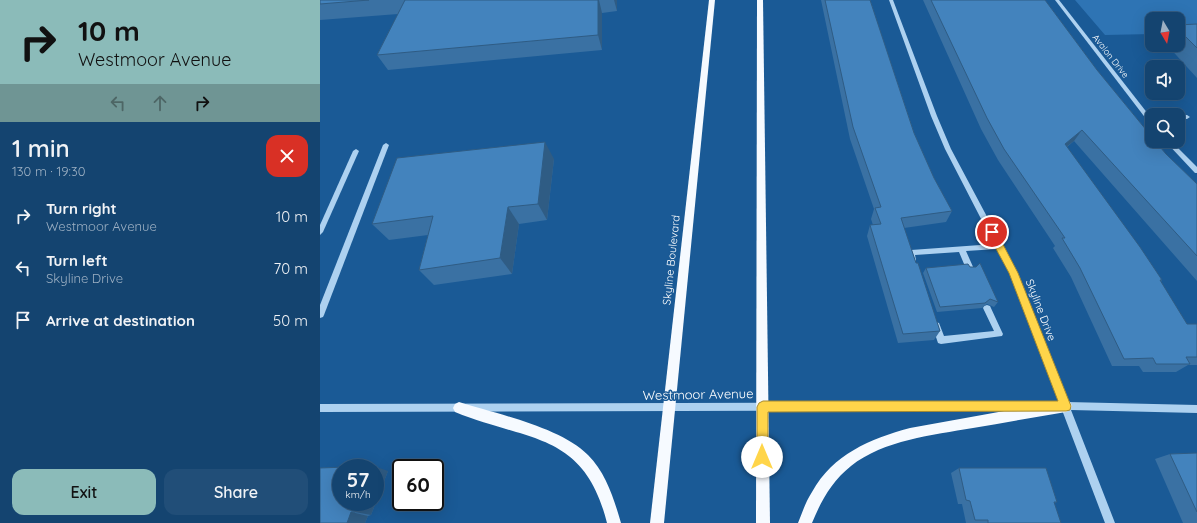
<!DOCTYPE html>
<html lang="en">
<head>
<meta charset="utf-8">
<style>
	:root { --surface:#144470; --page:#214e78; --text:#f1f3f6; --muted:#9db0c3; --line:#335c83; --accent:#8bbbb9 }
	body { margin:0; font-family:Quicksand,sans-serif; background:var(--page); color:var(--text); height:100vh; display:flex; flex-direction:column; font-size:15px; white-space:nowrap }
	* { box-sizing:border-box; margin:0 }
	p { font-size:13px; color:var(--muted) }
	.icon { flex:none; width:22px; height:22px; fill:none; stroke:currentColor; stroke-width:2; stroke-linecap:round; stroke-linejoin:round }
	.map { position:relative; flex:1; overflow:hidden }
	.drawer { display:flex; flex-direction:column; background:var(--surface); width:320px }
	.drawer>* { flex:none }
	.hud { background:#8bbbb9; color:#111; overflow:hidden }
	.needle { width:26px; rotate:170deg }
	.fabs { position:absolute; left:825px; top:12px; display:grid; gap:8px }
	.fabs a { display:grid; place-items:center; width:40px; height:40px; border-radius:8px; background:var(--surface); box-shadow:0 4px 16px #0002,0 0 0 1px var(--line); font-size:20px }
	.speed { position:absolute; left:12px; top:459px; display:flex; gap:8px; font-size:20px; font-weight:700; text-align:center }
	.speed>* { display:grid; place-content:center; width:52px; height:52px; border-radius:50%; background:var(--surface); box-shadow:0 4px 16px #0002,0 0 0 1px var(--line); line-height:1 }
	.speed small { font-size:10px; font-weight:400 }
	.speed .limit { border:2px solid #111; border-radius:6px; background:#fff; color:#111 }
	.pin { position:absolute; display:grid; place-items:center; width:34px; height:34px; color:#fff; margin:-17px; border:2px solid #fff; border-radius:50%; box-shadow:0 1px 4px #0007 }
	.me { position:absolute; width:44px; margin:-22px; rotate:0deg; stroke-linejoin:round; filter:drop-shadow(0 0 3px #0008) }
	.turn { display:flex; align-items:center; gap:14px; height:84px; padding:0 12px; font-size:18px }
	.turn .icon { width:52px; height:52px; stroke-width:2.5 }
	.turn b { display:block; font-size:28px; line-height:34px }
	.lanes { display:flex; align-items:center; height:38px; padding:0 12px; background:#0003; justify-content:center; gap:20px; direction:ltr }
	.lanes .off { opacity:.35 }
	.round { display:grid; place-items:center; flex:none; width:42px; height:42px; border-radius:12px; background:var(--page) }
	.headline { display:flex; align-items:center; justify-content:space-between; height:68px; padding:0 12px }
	h1 { font-size:24px; font-weight:600; line-height:30px }
	.action { display:flex; gap:8px; margin-top:auto; padding:8px 12px }
	.action a { flex:1; height:46px; border-radius:12px; background:var(--accent); color:#111; font-size:16px; font-weight:600; line-height:46px; text-align:center }
	.action a+a { background:var(--page); color:var(--text) }
	ul { padding:0; list-style:none }
	li { display:flex; align-items:center; gap:12px; height:52px; padding:0 12px }
	li div { flex:1 }
	li b { display:block; font-size:15px }
	li em { font-style:normal }
	main { display:flex; flex:1; min-height:0 }
	.map>svg:first-child { display:block }
	.green { fill:#2e74b4 }
	.lines { fill:none; stroke-linecap:round; stroke-linejoin:round }
	.minor { fill:#add1f0; fill-rule:evenodd }
	.major { fill:#f6faff; fill-rule:evenodd }
	.wall { fill:#3a71a3 }
	.shaded-wall { fill:#2f5c84 }
	.building { fill:#4383bd; stroke:#2f5c84 }
	.route { fill:#ffd54a; stroke:#a68a30 }
	.labels { text-anchor:middle; dominant-baseline:central; stroke-width:3; stroke-linejoin:round; paint-order:stroke }
	.far-street-label { font-size:9px; fill:#fff; stroke:#1a5a96 }
	.street-label { font-size:11px; fill:#fff; stroke:#1a5a96 }
	.near-street-label { font-size:13px; fill:#fff; stroke:#1a5a96 }
</style>
</head>
<body>
<main>
<section class="drawer">
<div class="hud">
<div class="turn"><svg class="icon" aria-label="right" viewBox="0 0 24 24"><path d="M7 20v-9h11M14 6l5 5-5 5"/></svg><div><b>10 m</b>Westmoor Avenue</div></div>
<div class="lanes"><svg class="icon off" aria-label="left" viewBox="0 0 24 24"><path d="M17 20v-9H6M10 6l-5 5 5 5"/></svg><svg class="icon off" aria-label="ahead" viewBox="0 0 24 24"><path d="M12 20V5M6 11l6-6 6 6"/></svg><svg class="icon" aria-label="right" viewBox="0 0 24 24"><path d="M7 20v-9h11M14 6l5 5-5 5"/></svg></div>
</div>
<div class="headline"><div><h1>1 min</h1><p>130 m · 19:30</p></div><a class="round" style="background:#d93025;color:#fff"><svg class="icon" aria-label="close" viewBox="0 0 24 24"><path d="M6 6l12 12M18 6L6 18"/></svg></a></div>
<ul>
<li><svg class="icon" aria-label="right" viewBox="0 0 24 24"><path d="M7 20v-9h11M14 6l5 5-5 5"/></svg><div><b>Turn right</b><p>Westmoor Avenue</p></div><em>10 m</em></li>
<li><svg class="icon" aria-label="left" viewBox="0 0 24 24"><path d="M17 20v-9H6M10 6l-5 5 5 5"/></svg><div><b>Turn left</b><p>Skyline Drive</p></div><em>70 m</em></li>
<li><svg class="icon" aria-label="arrive" viewBox="0 0 24 24"><path d="M6 21V4h12l-3 4 3 4H6"/></svg><div><b>Arrive at destination</b></div><em>50 m</em></li>
</ul>
<div class="action"><a>Exit</a><a>Share</a></div>
</section>
<div class="map">
<svg width="877" height="523" viewBox="0 0 877 523">
	<rect width="100%" height="100%" fill="#1a5a96"/>
	<polygon class="green" points="755,0 877,0 877,34 858,34 858,19 832,19 832,34 785,35"/>
	<g class="lines">
		<g class="minor">
			<polygon points="569,0 573,0 617,116 631,149 697,273 747,402 877,405 877,413 751,410 795,523 785,523 742,410 740,409 739,406 740,404 690,273 677,249 646,251 654,269 653,271 647,271 639,252 595,255 596,260 595,262 591,262 588,253 589,251 591,250 674,244 625,149 611,116"/>
			<polygon points="735,0 739,0 832,119 832,125 830,124"/>
			<polygon points="858,115 867,115 870,117 867,119 858,119"/>
			<polygon points="845,141 851,141 877,167 877,173 875,173"/>
			<polygon points="66,143 69,145 4,315 3,317 0,318 0,305 63,145"/>
			<polygon points="36,149 39,151 3,232 0,235 0,225 33,151"/>
			<polygon points="667,305 670,306 682,332 683,334 682,336 621,344 618,343 612,325 613,323 616,322 619,323 624,336 674,331 663,308 664,306"/>
			<polygon points="721,402 724,403 725,406 724,409 721,410 0,412 0,404"/>
		</g>
		<g class="major">
			<polygon points="389,0 395,0 344,523 330,523"/>
			<polygon points="437,0 443,0 450,523 436,523"/>
			<path d="M746 400 750 402 752 406 750 410 746 412C715 417 684 423 653 428 612 435 564 440 531 466 512 481 501 501 492 523H478C482 513 486 501 492 492 513 454 550 439 590 428Z"/>
			<path d="M139 402C177 414 240 427 268 455 286 473 294 499 301 523H287C264 431 208 442 135 412L133 408 135 404Z"/>
		</g>
	</g>
	<g class="wall">
		<polygon points="0,0 297,0 297,11 282,13 282,50 68,70 57,55 78,14 0,20"/>
		<polygon points="501,0 550,0 594,133 614,178 632,211 626,222 584,228 620,331 614,340 578,343 547,236 550,225 553,225 551,219 554,209 530,139"/>
		<polygon points="603,0 725,0 777,70 846,154 877,184 877,281 754,141 747,147 842,280 841,282 867,324 877,324 877,365 868,365 856,372 823,372 819,366 792,366 751,277 733,248 735,246 678,160 661,129"/>
		<polygon points="877,24 877,78 847,45 858,45 858,25"/>
		<polygon points="234,159 227,220 199,224 192,274 114,285 99,270 108,235 69,240 52,224"/>
		<polygon points="606,268 678,302 674,307 667,304 662,308 617,312 603,273"/>
		<polygon points="877,453 877,523 863,523 835,459 850,454"/>
		<polygon points="639,468 737,502 734,503 741,523 646,523 642,504 638,504 631,473"/>
		<polygon points="68,471 51,515 48,516 45,523 0,523"/>
	</g>
	<g class="shaded-wall">
		<polygon points="278,0 279,0 282,13 282,50 278,35"/>
		<polygon points="294,0 297,0 297,11"/>
		<polygon points="762,130 754,141 737,154 745,144"/>
		<polygon points="225,142 234,159 227,220 218,204"/>
		<polygon points="188,207 199,224 192,274 180,258"/>
		<polygon points="54,466 68,471 51,515 35,512 39,502 55,502 55,468 53,468"/>
		<polygon points="31,512 48,516 45,523 27,523"/>
	</g>
	<g class="building">
		<polygon points="0,0 49,0 0,4"/>
		<polygon points="85,0 278,0 278,35 57,55"/>
		<polygon points="505,0 550,0 594,133 614,178 632,211 581,218 596,263 598,263 620,331 583,334 550,225 561,224 555,208 561,207 533,127"/>
		<polygon points="611,0 725,0 777,70 832,137 832,141 835,141 846,154 877,184 877,256 762,130 745,144 820,247 842,280 840,280 867,324 877,324 877,357 866,357 870,364 836,364 833,358 804,359 760,268 742,238 745,238 684,149 667,118"/>
		<polygon points="877,24 877,48 858,29 858,25"/>
		<polygon points="225,142 218,204 188,207 180,258 99,270 113,216 52,224 77,158"/>
		<polygon points="660,263 678,302 670,299 665,303 620,307 606,268 648,264 650,267 656,267"/>
		<polygon points="877,453 877,512 850,454"/>
		<polygon points="54,466 53,468 21,468 21,502 39,502 35,512 31,512 27,523 0,523 0,468"/>
		<polygon points="639,468 726,468 737,502 734,502 741,523 668,523 668,520 655,520 650,501 646,500"/>
	</g>
	<polygon class="route" points="672,228 675,229 698,273 751,406 750,410 746,411 448,412 448,457 447,461 442,463 438,461 437,457 437,407 439,403 443,401 738,401 689,273 667,232"/>
	<g class="labels">
		<g class="far-street-label">
			<text transform="translate(791 56) rotate(52)">Avalon Drive</text>
		</g>
		<g class="street-label">
			<text transform="translate(351 260) rotate(-84)">Skyline Boulevard</text>
			<text transform="translate(721 310) rotate(69)">Skyline Drive</text>
		</g>
		<g class="near-street-label">
			<text transform="translate(378 394) rotate(-1)">Westmoor Avenue</text>
		</g>
	</g>
</svg>
<div class="fabs">
<a><svg class="needle" viewBox="-14 -14 28 28"><path d="M0-13l5 13h-10z" fill="#e53935"/><path d="M0 13l5-13h-10z" fill="#9db0c3"/></svg></a>
<a><svg class="icon" aria-label="sound" viewBox="0 0 24 24"><path d="M4 9h4l5-4v14l-5-4H4zM17 9q2 3 0 6"/></svg></a>
<a><svg class="icon" aria-label="search" viewBox="0 0 24 24"><circle cx="10" cy="10" r="6"/><path d="M15 15l6 6"/></svg></a>
</div>
<div class="speed"><div>57<small>km/h</small></div><div class="limit">60</div></div>
<div class="pin" style="left:672px;top:232px;background:#d93025"><svg class="icon" aria-label="arrive" viewBox="0 0 24 24"><path d="M6 21V4h12l-3 4 3 4H6"/></svg></div>
<svg class="me" style="left:442px;top:457px" viewBox="-20 -20 40 40"><circle r="19" fill="#fff"/><path d="M0-13L10 11 0 6-10 11z" fill="#ffd54a"/></svg>
</div>
</main>
</body>
</html>
